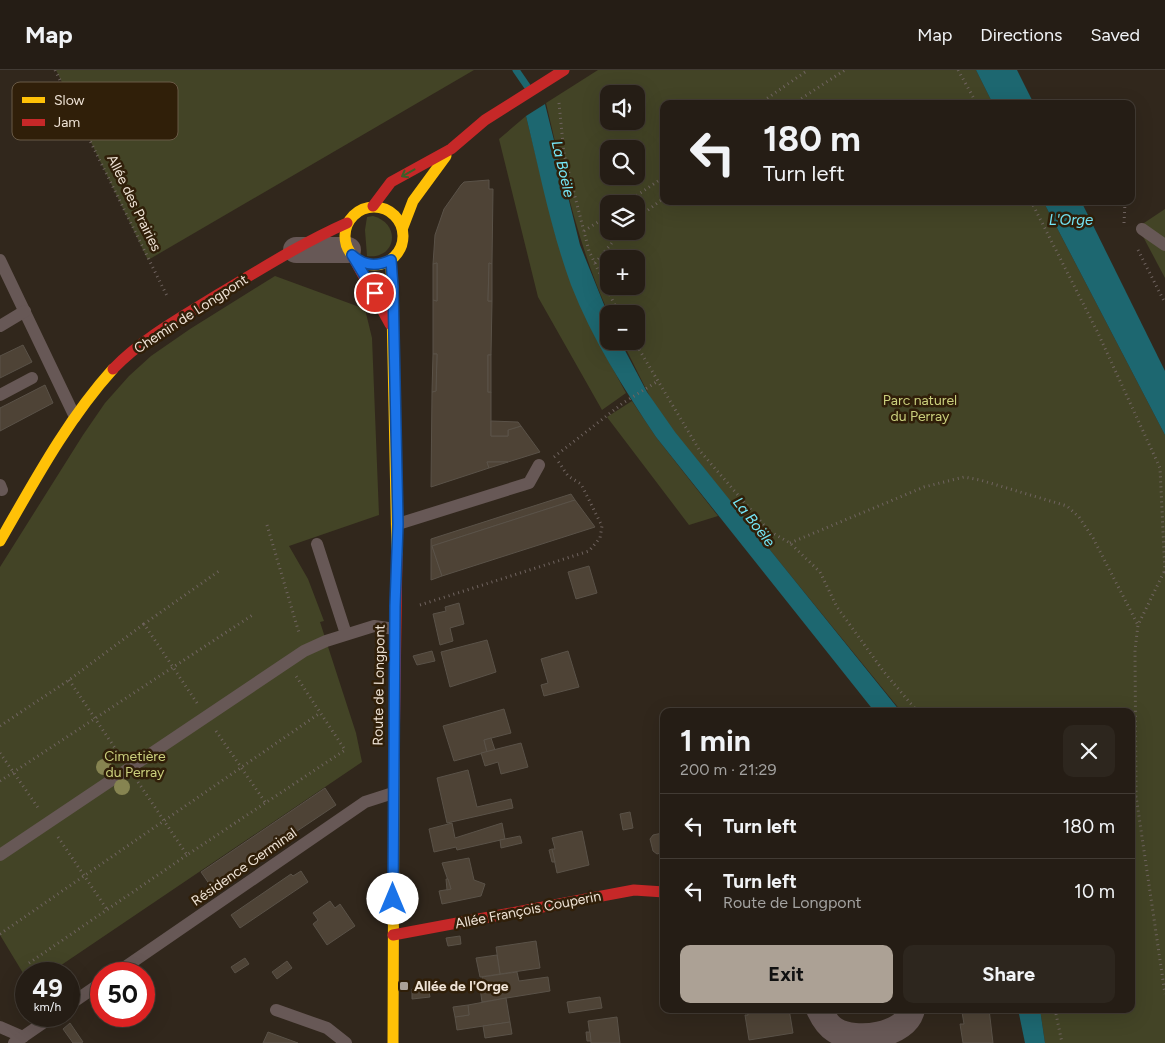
<!DOCTYPE html>
<html lang="en">
<head>
<meta charset="utf-8">
<style>
	:root { --surface:#251d15; --page:#2d261e; --text:#f1f3f6; --muted:#a3a2a0; --line:#423b34; --accent:#aca195 }
	body { margin:0; font-family:Figtree,sans-serif; background:var(--page); color:var(--text); height:100vh; display:flex; flex-direction:column; font-size:19px; white-space:nowrap }
	* { box-sizing:border-box; margin:0 }
	p { font-size:16px; color:var(--muted) }
	.icon { flex:none; width:28px; height:28px; fill:none; stroke:currentColor; stroke-width:2; stroke-linecap:round; stroke-linejoin:round }
	.map { position:relative; flex:1; overflow:hidden }
	.sheet { position:absolute; left:660px; top:638px; width:475px; height:305px; display:flex; flex-direction:column; background:var(--surface); border-radius:10px; box-shadow:0 5px 20px #0002,0 0 0 1px var(--line) }
	.sheet>* { flex:none }
	.guide { position:absolute; left:660px; top:30px; width:475px; height:105px; border-radius:10px; box-shadow:0 5px 20px #0002,0 0 0 1px var(--line); background:#251d15; color:var(--text); overflow:hidden }
	.fabs { position:absolute; left:600px; top:15px; display:grid; gap:10px }
	.fabs a { display:grid; place-items:center; width:45px; height:45px; border-radius:10px; background:var(--surface); box-shadow:0 5px 20px #0002,0 0 0 1px var(--line); font-size:25px }
	.speed { position:absolute; left:15px; top:892px; display:flex; gap:10px; font-size:25px; font-weight:700; text-align:center }
	.speed>* { display:grid; place-content:center; width:65px; height:65px; border-radius:50%; background:var(--surface); box-shadow:0 5px 20px #0002,0 0 0 1px var(--line); line-height:1 }
	.speed small { font-size:12px; font-weight:400 }
	.speed .limit { border:8px solid #d22; background:#fff; color:#111 }
	.pin { position:absolute; display:grid; place-items:center; width:42px; height:42px; color:#fff; margin:-21px; border:2px solid #fff; border-radius:50%; box-shadow:0 1px 5px #0007 }
	.me { position:absolute; width:55px; margin:-28px; rotate:0deg; stroke-linejoin:round; filter:drop-shadow(0 0 4px #0008) }
	.turn { display:flex; align-items:center; gap:18px; height:105px; padding:0 20px; font-size:22px }
	.turn .icon { width:65px; height:65px; stroke-width:2.5 }
	.turn b { display:block; font-size:35px; line-height:42px }
	.round { display:grid; place-items:center; flex:none; width:52px; height:52px; border-radius:10px; background:var(--page) }
	.headline { display:flex; align-items:center; justify-content:space-between; height:85px; padding:0 20px }
	h1 { font-size:30px; font-weight:700; line-height:38px }
	.action { display:flex; gap:10px; margin-top:auto; padding:10px 20px }
	.action a { flex:1; height:58px; border-radius:10px; background:var(--accent); color:#111; font-size:20px; font-weight:700; line-height:58px; text-align:center }
	.action a+a { background:var(--page); color:var(--text) }
	ul { padding:0; list-style:none }
	li { display:flex; align-items:center; gap:15px; height:65px; padding:0 20px; border-top:1px solid var(--line) }
	li div { flex:1 }
	li b { display:block; font-size:19px }
	li em { font-style:normal }
	header { display:flex; align-items:center; gap:30px; box-sizing:border-box; height:70px; padding:0 25px; background:var(--surface); border-bottom:1px solid var(--line) }
	header strong { font-size:24px }
	nav { display:flex; gap:28px; margin-inline-start:auto; font-size:18px }
	.map>svg:first-child { display:block }
	.green { fill:#434426; fill-rule:evenodd }
	.water { fill:#1d6770 }
	.lines { fill:none; stroke-linecap:round; stroke-linejoin:round }
	.stream { stroke:#1d6770; stroke-width:7 }
	.building { fill:#4e4336; stroke:#5a5248 }
	.path { stroke:#706460; stroke-width:3; stroke-dasharray:1 4; stroke-linecap:butt }
	.lane { stroke:#675856; stroke-width:12 }
	.street { stroke:#675856; stroke-width:26 }
	.slow { stroke:#ffc107; stroke-width:11 }
	.jam { stroke:#c62828; stroke-width:11 }
	.tree { fill:#868451 }
	.oneway { stroke:#3d6029 }
	.route-casing { stroke:#114b97; stroke-width:12 }
	.route { stroke:#1a73e8; stroke-width:9 }
	.poi-dot { fill:#aca195; stroke:#301f09; stroke-width:2 }
	.labels { text-anchor:middle; dominant-baseline:central; stroke-width:5; stroke-linejoin:round; paint-order:stroke }
	.street-label { font-size:14px; fill:#efe3d6; stroke:#301f09 }
	.park-label { font-size:14px; fill:#cbd07d; stroke:#301f09 }
	.poi-label { font-size:14px; font-weight:bold; fill:#efe3d6; stroke:#301f09; text-anchor:start }
	.water-label { font-size:15px; font-style:italic; fill:#76e8f9; stroke:#301f09 }
	.key { fill:#301f09; stroke:#695a46; stroke-width:1 }
	.key-label { font-size:14px; fill:#efe3d6 }
</style>
</head>
<body>
<header>
<strong>Map</strong>
<nav><a>Map</a><a>Directions</a><a>Saved</a></nav>
</header>
<div class="map">
<svg width="1165" height="973" viewBox="0 0 1165 973">
	<rect width="100%" height="100%" fill="#31271c"/>
	<g class="green">
		<polygon points="56,0 474,0 148,190"/>
		<path d="M598 0H976L993 34H664V131H1043L1165 365V973H1045L1040 939H1131V641H901L673 361 651 329 622 271H636V244H609C578 176 563 105 546 33ZM609 24H636V51H609ZM609 79H636V106H609ZM609 134H636V161H609ZM609 189H636V216H609Z"/>
		<polygon points="526,46 556,167 594,264 626,323 602,340 538,227 499,69"/>
		<polygon points="1165,139 1165,208 1138,157"/>
		<path d="M373 146C402 154 396 190 367 186L365 160 367 147Z"/>
		<polygon points="275,206 365,239 372,268 379,445 289,476 308,509 324,551 320,552 356,663 362,692 48,904 26,904 26,908 0,865 0,497 83,365 105,333 129,306 151,286 190,259"/>
		<polygon points="632,331 656,367 718,446 689,455 607,347"/>
	</g>
	<g class="water">
		<polygon points="976,0 1017,0 1034,34 993,34"/>
		<path d="M545 34 580 175 609 247V271H620L647 322 675 362 900 641H874L656 367C624 319 592 269 571 215 551 160 540 103 526 46Z"/>
		<polygon points="1043,131 1081,131 1165,301 1165,365"/>
		<polygon points="1018,939 1040,939 1045,973 1025,973"/>
	</g>
	<g class="lines">
		<polyline class="stream" points="516,0 527,16"/>
	</g>
	<g class="building">
		<polygon points="489,110 489,119 493,119 492,194 489,193 488,231 492,231 491,285 488,285 488,322 491,322 491,366 508,366 508,360 521,356 540,382 508,392 487,392 489,398 431,417 432,322 436,321 437,284 433,284 433,230 437,231 437,193 433,194 435,165 444,139 461,115 464,112"/>
		<polygon points="437,193 437,231 433,230 433,194"/>
		<polygon points="489,193 492,194 492,231 488,231"/>
		<polygon points="23,275 32,292 0,308 0,286"/>
		<polygon points="433,284 437,284 436,321 432,322"/>
		<rect x="488" y="285" width="3" height="37"/>
		<polygon points="45,315 53,333 0,361 0,338"/>
		<polygon points="491,351 518,352 521,356 508,360 508,366 491,366"/>
		<polygon points="487,392 508,392 489,398"/>
		<polygon points="571,424 575,430 432,476 442,506 431,510 431,469"/>
		<polygon points="575,430 595,457 442,506 432,476"/>
		<polygon points="589,496 597,523 576,529 568,502"/>
		<polygon points="459,533 464,554 450,558 453,571 440,575 433,544 446,541 445,537"/>
		<polygon points="487,570 496,602 450,617 441,582"/>
		<polygon points="432,581 435,591 417,595 413,586"/>
		<polygon points="568,581 579,617 544,626 541,615 548,613 541,589"/>
		<polygon points="504,639 511,663 484,670 487,682 454,691 443,656"/>
		<polygon points="491,668 495,680 487,682 484,670"/>
		<polygon points="521,673 528,697 501,704 498,692 485,696 481,683"/>
		<polygon points="468,700 477,737 511,729 513,738 447,753 437,708"/>
		<polygon points="325,718 336,735 212,818 201,802"/>
		<polygon points="630,742 633,758 623,760 620,744"/>
		<polygon points="452,753 455,768 502,753 505,769 457,780 456,777 434,782 429,759"/>
		<polygon points="582,761 589,795 557,803 552,779 555,779 552,768"/>
		<polygon points="662,763 664,763 664,782 657,784 653,781 650,769 653,765"/>
		<polygon points="520,766 522,773 501,778 500,770"/>
		<polygon points="552,779 555,792 552,792 549,780"/>
		<polygon points="469,788 474,810 485,814 481,826 442,834 439,821 451,819 442,793"/>
		<polygon points="301,801 308,812 240,858 231,845 291,804 293,806"/>
		<polygon points="446,809 448,809 451,819 447,820"/>
		<polygon points="330,831 335,838 340,834 355,856 327,875 313,854 318,850 313,843"/>
		<polygon points="460,866 461,874 448,876 446,868"/>
		<polygon points="536,871 540,898 500,904 496,877"/>
		<polygon points="497,885 500,904 480,907 476,888"/>
		<polygon points="245,888 249,894 235,903 231,897"/>
		<polygon points="287,891 292,898 277,909 272,902"/>
		<polygon points="517,902 519,911 548,907 550,921 482,932 480,918 484,918 482,907"/>
		<polygon points="428,916 430,927 412,929 412,919"/>
		<polygon points="600,927 602,938 569,943 567,932"/>
		<polygon points="506,928 510,952 457,960 455,947 469,945 468,935"/>
		<polygon points="468,935 469,945 455,947 453,937"/>
		<polygon points="747,939 780,939 780,941 789,939 793,963 749,970 745,945 748,945"/>
		<polygon points="989,939 993,973 963,973 960,954 964,954 962,942"/>
		<polygon points="617,947 620,973 591,973 588,951"/>
		<polygon points="510,952 512,964 485,968 483,956"/>
		<polygon points="70,953 83,972 81,973 73,973 63,959"/>
		<polygon points="268,962 298,973 263,973"/>
		<polygon points="586,962 590,962 591,971 587,971"/>
	</g>
	<g class="lines">
		<g class="path">
			<polyline points="55,0 167,226"/>
			<polyline points="958,0 977,34"/>
			<polyline points="559,33 564,84 589,181 619,244"/>
			<polyline points="759,34 808,0"/>
			<polyline points="793,34 845,0"/>
			<polyline points="1031,131 1097,261 1160,398 1165,503"/>
			<polyline points="624,134 664,107"/>
			<polyline points="636,149 664,128"/>
			<polyline points="1124,153 1125,133"/>
			<polyline points="584,161 609,145"/>
			<polyline points="1138,180 1165,233"/>
			<polyline points="595,193 622,161"/>
			<polyline points="634,271 700,381 769,461 790,473 820,502 837,537 884,602 917,641"/>
			<polyline points="554,387 623,333 658,311"/>
			<polyline points="267,455 299,563"/>
			<polyline points="790,473 924,417 964,407 980,410 1067,436 1079,447 1093,468 1138,555"/>
			<polyline points="1164,502 1138,555 1135,580 1136,726 1165,924"/>
			<polyline points="420,535 589,481 600,468 602,456 581,414 568,406 558,391"/>
			<polyline points="69,610 119,684"/>
			<polyline points="197,633 144,554 219,501"/>
			<polyline points="0,656 69,610 144,554"/>
			<polyline points="216,661 265,732"/>
			<polyline points="0,683 39,739"/>
			<polyline points="0,711 254,544"/>
			<polyline points="138,712 187,785 345,680 296,606"/>
			<polyline points="1131,736 1136,727"/>
			<polyline points="58,767 108,841"/>
			<polyline points="0,864 320,643"/>
			<polyline points="29,893 187,785"/>
			<polyline points="1055,939 1062,973"/>
		</g>
		<g class="lane">
			<polyline points="1142,159 1165,175"/>
			<polyline points="0,190 75,347"/>
			<polyline points="0,256 25,241"/>
			<polyline points="0,325 32,308"/>
			<polyline points="0,415 2,420"/>
			<polyline points="398,454 529,413 539,395"/>
			<polyline points="317,474 346,564"/>
			<polyline points="0,785 304,581 326,571 374,556 395,559"/>
			<polyline points="115,904 365,732 393,723"/>
			<polyline points="69,935 101,913"/>
			<polyline points="276,940 327,958 346,973"/>
			<polyline points="0,957 23,967"/>
			<polyline points="14,973 53,946"/>
		</g>
		<g class="street">
			<polyline points="296,180 348,180"/>
			<path d="M819 939C823 948 827 955 835 960 855 973 907 966 912 939"/>
		</g>
		<g class="slow">
			<circle cx="374" cy="166" r="29"/>
			<polyline points="403,157 413,131 446,86"/>
			<polyline points="391,190 397,484"/>
			<path d="M0 471C34 412 67 350 113 299"/>
			<polyline points="393,973 394,690"/>
		</g>
		<g class="jam">
			<polyline points="373,136 391,112 451,79 485,50 564,0"/>
			<polyline points="352,185 390,254"/>
			<path d="M113 299C143 268 182 247 219 224 261 199 302 173 347 153"/>
			<polyline points="394,690 397,484"/>
			<polyline points="393,865 634,820 664,822"/>
		</g>
	</g>
	<g class="tree">
		<circle cx="104" cy="697" r="8"/>
		<circle cx="122" cy="717" r="8"/>
	</g>
	<defs><path id="oneway-shaft" d="M-6 0H5M1.5-3L5.5 0L1.5 3" fill="none" stroke-width="1.6" stroke-linecap="round" stroke-linejoin="round" transform="scale(1.25)"/></defs>
	<use class="oneway" href="#oneway-shaft" transform="translate(408 103) rotate(151)"/>
	<g class="lines">
		<defs>
			<path id="route" d="M375 223 352 185C364 196 376 197 391 190L393 217 398 454 395 536 393 829"/>
		</defs>
		<use href="#route" class="route-casing"/>
		<use href="#route" class="route"/>
	</g>
	<rect class="poi-dot" x="399" y="911" width="10" height="10" rx="2.5"/>
	<g class="labels">
		<g class="street-label">
			<text transform="translate(134 133) rotate(64)">Allée des Prairies</text>
			<text transform="translate(191 244) rotate(-33)">Chemin de Longpont</text>
			<text transform="translate(379 615) rotate(-89)">Route de Longpont</text>
			<text transform="translate(244 797) rotate(-35)">Résidence Germinal</text>
			<text transform="translate(528 840) rotate(-11)">Allée François Couperin</text>
		</g>
		<g class="park-label">
			<text x="920" y="330">Parc naturel<tspan x="920" dy="16">du Perray</tspan></text>
			<text x="135" y="686">Cimetière<tspan x="135" dy="16">du Perray</tspan></text>
		</g>
		<g class="poi-label">
			<text x="414" y="916">Allée de l'Orge</text>
		</g>
		<g class="water-label">
			<text transform="translate(563 99) rotate(77)">La Boële</text>
			<text x="1071" y="150">L'Orge</text>
			<text transform="translate(754 452) rotate(52)">La Boële</text>
		</g>
	</g>
	<rect x="12" y="12" width="166" height="58" rx="8" class="key"/>
	<rect x="22" y="27" width="23" height="6" fill="#ffc107"/>
	<rect x="22" y="49" width="23" height="7" fill="#c62828"/>
	<g class="key-label">
		<text x="54" y="35">Slow</text>
		<text x="54" y="57">Jam</text>
	</g>
</svg>
<div class="fabs">
<a><svg class="icon" aria-label="sound" viewBox="0 0 24 24"><path d="M4 9h4l5-4v14l-5-4H4zM17 9q2 3 0 6"/></svg></a>
<a><svg class="icon" aria-label="search" viewBox="0 0 24 24"><circle cx="10" cy="10" r="6"/><path d="M15 15l6 6"/></svg></a>
<a><svg class="icon" aria-label="layers" viewBox="0 0 24 24"><path d="M12 4l9 5-9 5-9-5zM3 14l9 5 9-5"/></svg></a>
<a>+</a>
<a>−</a>
</div>
<div class="speed"><div>49<small>km/h</small></div><div class="limit">50</div></div>
<div class="pin" style="left:375px;top:223px;background:#d93025"><svg class="icon" aria-label="arrive" viewBox="0 0 24 24"><path d="M6 21V4h12l-3 4 3 4H6"/></svg></div>
<svg class="me" style="left:393px;top:829px" viewBox="-20 -20 40 40"><circle r="19" fill="#fff"/><path d="M0-13L10 11 0 6-10 11z" fill="#1a73e8"/></svg>
<div class="guide">
<div class="turn"><svg class="icon" aria-label="left" viewBox="0 0 24 24"><path d="M17 20v-9H6M10 6l-5 5 5 5"/></svg><div><b>180 m</b>Turn left</div></div>
</div>
<section class="sheet">
<div class="headline"><div><h1>1 min</h1><p>200 m · 21:29</p></div><a class="round"><svg class="icon" aria-label="close" viewBox="0 0 24 24"><path d="M6 6l12 12M18 6L6 18"/></svg></a></div>
<ul>
<li><svg class="icon" aria-label="left" viewBox="0 0 24 24"><path d="M17 20v-9H6M10 6l-5 5 5 5"/></svg><div><b>Turn left</b></div><em>180 m</em></li>
<li><svg class="icon" aria-label="left" viewBox="0 0 24 24"><path d="M17 20v-9H6M10 6l-5 5 5 5"/></svg><div><b>Turn left</b><p>Route de Longpont</p></div><em>10 m</em></li>
</ul>
<div class="action"><a>Exit</a><a>Share</a></div>
</section>
</div>
</body>
</html>
